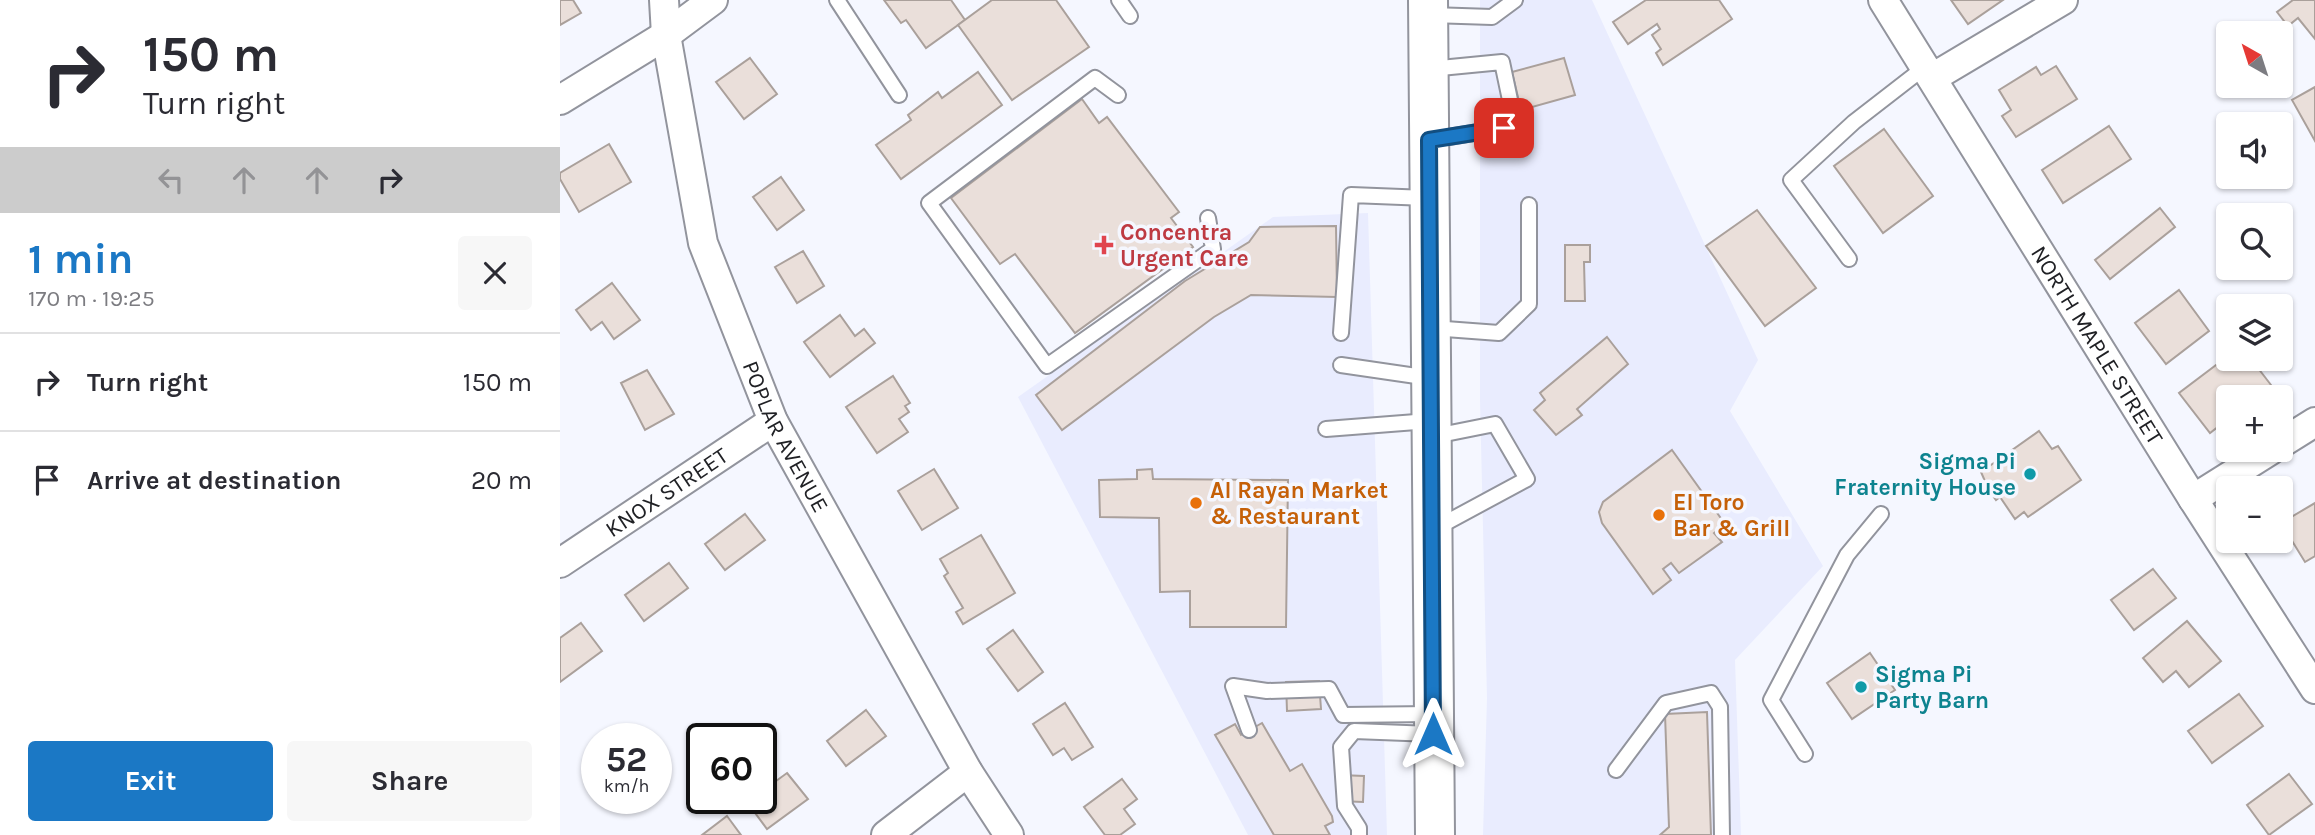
<!DOCTYPE html>
<html lang="en">
<head>
<meta charset="utf-8">
<style>
	:root { --surface:#fff; --page:#f7f7f7; --text:#2b2b33; --muted:#7c7c81; --line:#e1e1e2; --accent:#1b78c5 }
	body { margin:0; font-family:Karla,sans-serif; background:var(--page); color:var(--text); height:100vh; display:flex; flex-direction:column; font-size:26px; white-space:nowrap }
	* { box-sizing:border-box; margin:0 }
	p { font-size:23px; color:var(--muted) }
	.icon { flex:none; width:38px; height:38px; fill:none; stroke:currentColor; stroke-width:2; stroke-linecap:round; stroke-linejoin:round }
	.map { position:relative; flex:1; overflow:hidden }
	.sheet { display:flex; flex-direction:column; background:var(--surface); width:560px }
	.sheet>* { flex:none }
	.banner { background:#fff; color:var(--text); overflow:hidden }
	.needle { width:46px; rotate:321deg }
	.fabs { position:absolute; left:1656px; top:21px; display:grid; gap:14px }
	.fabs a { display:grid; place-items:center; width:77px; height:77px; border-radius:7px; background:var(--surface); box-shadow:0 2px 5px #0004; font-size:35px }
	.speed { position:absolute; left:21px; top:723px; display:flex; gap:14px; font-size:35px; font-weight:700; text-align:center }
	.speed>* { display:grid; place-content:center; width:91px; height:91px; border-radius:50%; background:var(--surface); box-shadow:0 2px 5px #0004; line-height:1 }
	.speed small { font-size:18px; font-weight:400 }
	.speed .limit { border:4px solid #111; border-radius:10px; background:#fff; color:#111 }
	.pin { position:absolute; display:grid; place-items:center; width:60px; height:60px; color:#fff; margin:-30px; border-radius:14px; box-shadow:0 4px 10px #0006 }
	.me { position:absolute; width:77px; margin:-38px; rotate:0deg; stroke-linejoin:round; filter:drop-shadow(0 0 5px #0008) }
	.turn { display:flex; align-items:center; gap:24px; height:147px; padding:0 28px; font-size:32px }
	.turn .icon { width:91px; height:91px; stroke-width:2.5 }
	.turn b { display:block; font-size:49px; line-height:60px }
	.lanes { display:flex; align-items:center; height:66px; padding:0 28px; background:#0003; justify-content:center; gap:35px; direction:ltr }
	.lanes .off { opacity:.35 }
	.round { display:grid; place-items:center; flex:none; width:74px; height:74px; border-radius:7px; background:var(--page) }
	.summary { display:flex; align-items:center; justify-content:space-between; height:119px; padding:0 28px }
	h1 { font-size:42px; font-weight:700; line-height:52px; color:var(--accent) }
	.cta { display:flex; gap:14px; margin-top:auto; padding:14px 28px }
	.cta a { flex:1; height:80px; border-radius:7px; background:var(--accent); color:#fff; font-size:28px; font-weight:700; line-height:80px; text-align:center }
	.cta a+a { background:var(--page); color:var(--text) }
	ul { padding:0; list-style:none }
	li { display:flex; align-items:center; gap:21px; height:98px; padding:0 28px; border-top:2px solid var(--line) }
	li div { flex:1 }
	li b { display:block; font-size:26px }
	li em { font-style:normal }
	main { display:flex; flex:1; min-height:0 }
	.map>svg:first-child { display:block }
	.built { fill:#e9ecfe }
	.building { fill:#eadfda; stroke:#aaa09b; stroke-width:2 }
	.lines { fill:none; stroke-linecap:round; stroke-linejoin:round }
	.service-casing { stroke:#92949d; stroke-width:18 }
	.minor-casing { stroke:#92949d; stroke-width:32 }
	.primary-casing { stroke:#92949d; stroke-width:42 }
	.service { stroke:#fff; stroke-width:14 }
	.minor { stroke:#fff; stroke-width:28 }
	.primary { stroke:#fff; stroke-width:38 }
	.route-casing { stroke:#124e80; stroke-width:18 }
	.route { stroke:#1b78c5; stroke-width:12 }
	.health-dot { fill:#e0444e; stroke:#f5f7ff; stroke-width:2.5 }
	.culture-dot { fill:#0f9aa8; stroke:#f5f7ff; stroke-width:2.5 }
	.food-dot { fill:#e8710a; stroke:#f5f7ff; stroke-width:2.5 }
	.labels { text-anchor:middle; dominant-baseline:central; stroke-width:7; stroke-linejoin:round; paint-order:stroke }
	.health-label { font-size:23px; font-weight:bold; fill:#be3a42; stroke:#f5f7ff; text-anchor:start }
	.street-label { font-size:23px; fill:#202125; stroke:#f5f7ff }
	.culture-label { font-size:23px; font-weight:bold; fill:#0d838f; stroke:#f5f7ff; text-anchor:end }
	.food-label { font-size:23px; font-weight:bold; fill:#c56008; stroke:#f5f7ff; text-anchor:start }
</style>
</head>
<body>
<main>
<section class="sheet">
<div class="banner">
<div class="turn"><svg class="icon" aria-label="right" viewBox="0 0 24 24"><path d="M7 20v-9h11M14 6l5 5-5 5"/></svg><div><b>150 m</b>Turn right</div></div>
<div class="lanes"><svg class="icon off" aria-label="left" viewBox="0 0 24 24"><path d="M17 20v-9H6M10 6l-5 5 5 5"/></svg><svg class="icon off" aria-label="ahead" viewBox="0 0 24 24"><path d="M12 20V5M6 11l6-6 6 6"/></svg><svg class="icon off" aria-label="ahead" viewBox="0 0 24 24"><path d="M12 20V5M6 11l6-6 6 6"/></svg><svg class="icon" aria-label="right" viewBox="0 0 24 24"><path d="M7 20v-9h11M14 6l5 5-5 5"/></svg></div>
</div>
<div class="summary"><div><h1>1 min</h1><p>170 m · 19:25</p></div><a class="round"><svg class="icon" aria-label="close" viewBox="0 0 24 24"><path d="M6 6l12 12M18 6L6 18"/></svg></a></div>
<ul>
<li><svg class="icon" aria-label="right" viewBox="0 0 24 24"><path d="M7 20v-9h11M14 6l5 5-5 5"/></svg><div><b>Turn right</b></div><em>150 m</em></li>
<li><svg class="icon" aria-label="arrive" viewBox="0 0 24 24"><path d="M6 21V4h12l-3 4 3 4H6"/></svg><div><b>Arrive at destination</b></div><em>20 m</em></li>
</ul>
<div class="cta"><a>Exit</a><a>Share</a></div>
</section>
<div class="map">
<svg width="1755" height="835" viewBox="0 0 1755 835">
	<rect width="100%" height="100%" fill="#f5f7ff"/>
	<g class="built">
		<polygon points="920,0 1032,0 1198,360 1170,411 1263,566 1175,660 1181,835 923,835 927,698 920,400"/>
		<polygon points="808,213 827,835 688,835 458,397 713,217"/>
	</g>
	<g class="building">
		<polygon points="0,0 13,0 21,13 0,25"/>
		<polygon points="324,0 391,0 405,20 366,48 346,20 341,23"/>
		<polygon points="432,0 496,0 529,47 452,100 398,25"/>
		<polygon points="1086,0 1159,0 1172,19 1103,65 1096,53 1101,49 1092,35 1100,29 1097,24 1068,44 1053,22"/>
		<polygon points="1391,0 1443,0 1408,24"/>
		<polygon points="1733,0 1755,0 1755,39 1738,18 1728,26 1717,12"/>
		<polygon points="190,58 217,94 184,119 156,82"/>
		<polygon points="1004,58 1015,95 961,110 952,72"/>
		<polygon points="1496,66 1517,99 1456,137 1442,116 1451,110 1439,90 1476,67 1481,75"/>
		<polygon points="418,72 442,105 341,179 316,145 351,120 348,115 378,92 382,98"/>
		<polygon points="1755,87 1755,141 1732,100"/>
		<polygon points="522,99 539,123 547,117 619,212 611,218 633,247 515,333 455,254 440,264 391,198"/>
		<polygon points="1549,126 1571,159 1503,203 1482,170"/>
		<polygon points="1324,129 1373,196 1323,233 1274,166"/>
		<polygon points="49,144 71,182 19,212 0,179 0,173"/>
		<polygon points="221,177 244,210 217,230 193,197"/>
		<polygon points="1600,208 1615,227 1550,279 1535,260"/>
		<polygon points="1197,210 1256,288 1205,326 1146,246"/>
		<polygon points="776,226 777,297 691,295 654,317 502,430 476,395 625,281 689,242 700,227"/>
		<polygon points="1005,245 1030,245 1030,262 1024,262 1025,301 1005,301"/>
		<polygon points="243,251 264,286 237,303 215,267"/>
		<polygon points="52,283 80,320 54,339 42,322 31,330 16,310"/>
		<polygon points="1619,290 1649,331 1606,364 1575,323"/>
		<polygon points="280,315 295,336 304,329 315,343 270,377 244,342"/>
		<polygon points="1047,337 1068,364 1017,409 1022,415 996,435 974,410 985,400 980,393"/>
		<polygon points="1668,356 1668,359 1691,359 1711,385 1696,397 1668,397 1668,419 1650,433 1619,393"/>
		<polygon points="87,370 114,414 85,430 61,383"/>
		<polygon points="333,376 350,403 345,406 349,412 339,419 348,432 317,453 286,407"/>
		<polygon points="1479,431 1492,449 1498,446 1521,480 1468,517 1464,512 1455,519 1440,497 1436,500 1430,492 1427,495 1424,490 1428,488 1421,472"/>
		<polygon points="1112,450 1165,524 1154,533 1162,542 1119,573 1111,563 1103,569 1111,580 1093,594 1042,523 1039,512 1043,502"/>
		<polygon points="374,469 398,508 362,530 338,491"/>
		<polygon points="592,469 593,479 728,480 726,627 630,627 630,591 600,592 599,518 540,517 539,480 577,479 577,470"/>
		<polygon points="1755,503 1755,556 1745,562 1721,523"/>
		<polygon points="185,514 205,540 165,570 145,544"/>
		<polygon points="421,535 455,593 403,624 396,612 403,608 384,576 388,573 380,559"/>
		<polygon points="109,563 128,588 84,621 65,595"/>
		<polygon points="1593,569 1616,598 1574,630 1551,600"/>
		<polygon points="1627,621 1661,661 1629,687 1616,671 1603,682 1583,658"/>
		<polygon points="21,623 42,651 0,682 0,638"/>
		<polygon points="453,630 483,672 458,691 427,649"/>
		<polygon points="1310,653 1335,690 1292,719 1267,683"/>
		<polygon points="759,681 761,709 727,711 726,682"/>
		<polygon points="1679,694 1703,726 1652,763 1628,731"/>
		<polygon points="505,703 533,747 512,760 504,748 493,755 473,724"/>
		<polygon points="306,710 326,736 286,766 267,741"/>
		<polygon points="1147,712 1151,835 1100,835 1109,827 1105,714"/>
		<polygon points="702,723 730,771 742,764 772,816 773,822 765,826 770,835 714,835 655,735 675,724 681,735"/>
		<polygon points="227,773 248,799 207,829 187,802 201,798 201,792"/>
		<polygon points="1729,774 1752,804 1709,835 1687,805"/>
		<polygon points="780,775 804,776 803,802 779,801"/>
		<polygon points="562,779 577,799 564,809 575,824 560,835 545,835 524,807"/>
		<polygon points="167,816 181,835 142,835"/>
	</g>
	<g class="lines">
		<defs>
			<g id="service">
				<polyline points="277,0 339,95"/>
				<polyline points="559,0 570,16"/>
				<polyline points="871,15 932,17 955,0"/>
				<polyline points="870,69 942,62 950,100 944,128 870,140"/>
				<polyline points="558,95 535,78 369,203 487,366 653,249 648,218"/>
				<polyline points="1289,259 1231,180 1294,122 1365,67"/>
				<polyline points="872,328 939,333 969,304 969,205"/>
				<polyline points="781,333 791,195 867,198"/>
				<polyline points="781,365 870,378"/>
				<polyline points="766,429 869,421"/>
				<polyline points="875,436 935,424 967,479 876,528"/>
				<polyline points="689,730 673,686 707,691 769,689 783,715 871,714"/>
				<polyline points="1245,754 1211,700 1287,555 1321,514"/>
				<polyline points="1056,770 1106,703 1151,693 1160,707 1162,835"/>
				<polyline points="799,835 799,828 785,806 781,747 794,731 872,734"/>
			</g>
			<g id="minor">
				<path id="s1" d="M104 0 106 35 143 243 213 421 408 772 449 835"/>
				<path id="s2" d="M1323 0 1633 499 1755 689"/>
				<polyline points="1372,78 1503,0"/>
				<polyline points="0,100 106,35 153,0"/>
				<polyline points="1720,444 1755,422"/>
				<polyline points="1633,499 1711,450"/>
				<path id="s3" d="M0 563 213 421"/>
				<polyline points="326,835 408,772"/>
			</g>
			<polyline id="primary" points="868,0 875,835"/>
		</defs>
		<use href="#service" class="service-casing"/>
		<use href="#minor" class="minor-casing"/>
		<use href="#primary" class="primary-casing"/>
		<use href="#service" class="service"/>
		<use href="#minor" class="minor"/>
		<use href="#primary" class="primary"/>
	</g>
	<g class="lines">
		<defs>
			<polyline id="route" points="873,734 869,140 944,128"/>
		</defs>
		<use href="#route" class="route-casing"/>
		<use href="#route" class="route"/>
	</g>
	<path class="health-dot" d="M540.5 234.5h7v7h7v7h-7v7h-7v-7h-7v-7h7z"/>
	<g class="culture-dot">
		<circle cx="1470" cy="474" r="7"/>
		<circle cx="1301" cy="687" r="7"/>
	</g>
	<g class="food-dot">
		<circle cx="636" cy="503" r="7"/>
		<circle cx="1099" cy="515" r="7"/>
	</g>
	<g class="labels">
		<g class="health-label">
			<text x="560" y="232">Concentra<tspan x="560" dy="26">Urgent Care</tspan></text>
		</g>
		<g class="street-label">
			<text stroke="none"><textPath href="#s2" startOffset="406">NORTH MAPLE STREET</textPath></text>
			<text stroke="none"><textPath href="#s1" startOffset="457">POPLAR AVENUE</textPath></text>
			<text stroke="none"><textPath href="#s3" startOffset="128">KNOX STREET</textPath></text>
		</g>
		<g class="culture-label">
			<text x="1456" y="461">Sigma Pi<tspan x="1456" dy="26">Fraternity House</tspan></text>
			<text x="1315" y="674" text-anchor="start">Sigma Pi<tspan x="1315" dy="26">Party Barn</tspan></text>
		</g>
		<g class="food-label">
			<text x="650" y="490">Al Rayan Market<tspan x="650" dy="26">&amp; Restaurant</tspan></text>
			<text x="1113" y="502">El Toro<tspan x="1113" dy="26">Bar &amp; Grill</tspan></text>
		</g>
	</g>
</svg>
<div class="fabs">
<a><svg class="needle" viewBox="-14 -14 28 28"><path d="M0-13l5 13h-10z" fill="#e53935"/><path d="M0 13l5-13h-10z" fill="#7c7c81"/></svg></a>
<a><svg class="icon" aria-label="sound" viewBox="0 0 24 24"><path d="M4 9h4l5-4v14l-5-4H4zM17 9q2 3 0 6"/></svg></a>
<a><svg class="icon" aria-label="search" viewBox="0 0 24 24"><circle cx="10" cy="10" r="6"/><path d="M15 15l6 6"/></svg></a>
<a><svg class="icon" aria-label="layers" viewBox="0 0 24 24"><path d="M12 4l9 5-9 5-9-5zM3 14l9 5 9-5"/></svg></a>
<a>+</a>
<a>−</a>
</div>
<div class="speed"><div>52<small>km/h</small></div><div class="limit">60</div></div>
<div class="pin" style="left:944px;top:128px;background:#d93025"><svg class="icon" aria-label="arrive" viewBox="0 0 24 24"><path d="M6 21V4h12l-3 4 3 4H6"/></svg></div>
<svg class="me" style="left:873px;top:734px" viewBox="-20 -20 40 40"><path d="M0-17L14 15 0 8-14 15z" fill="#1b78c5" stroke="#fff" stroke-width="4"/></svg>
</div>
</main>
</body>
</html>
